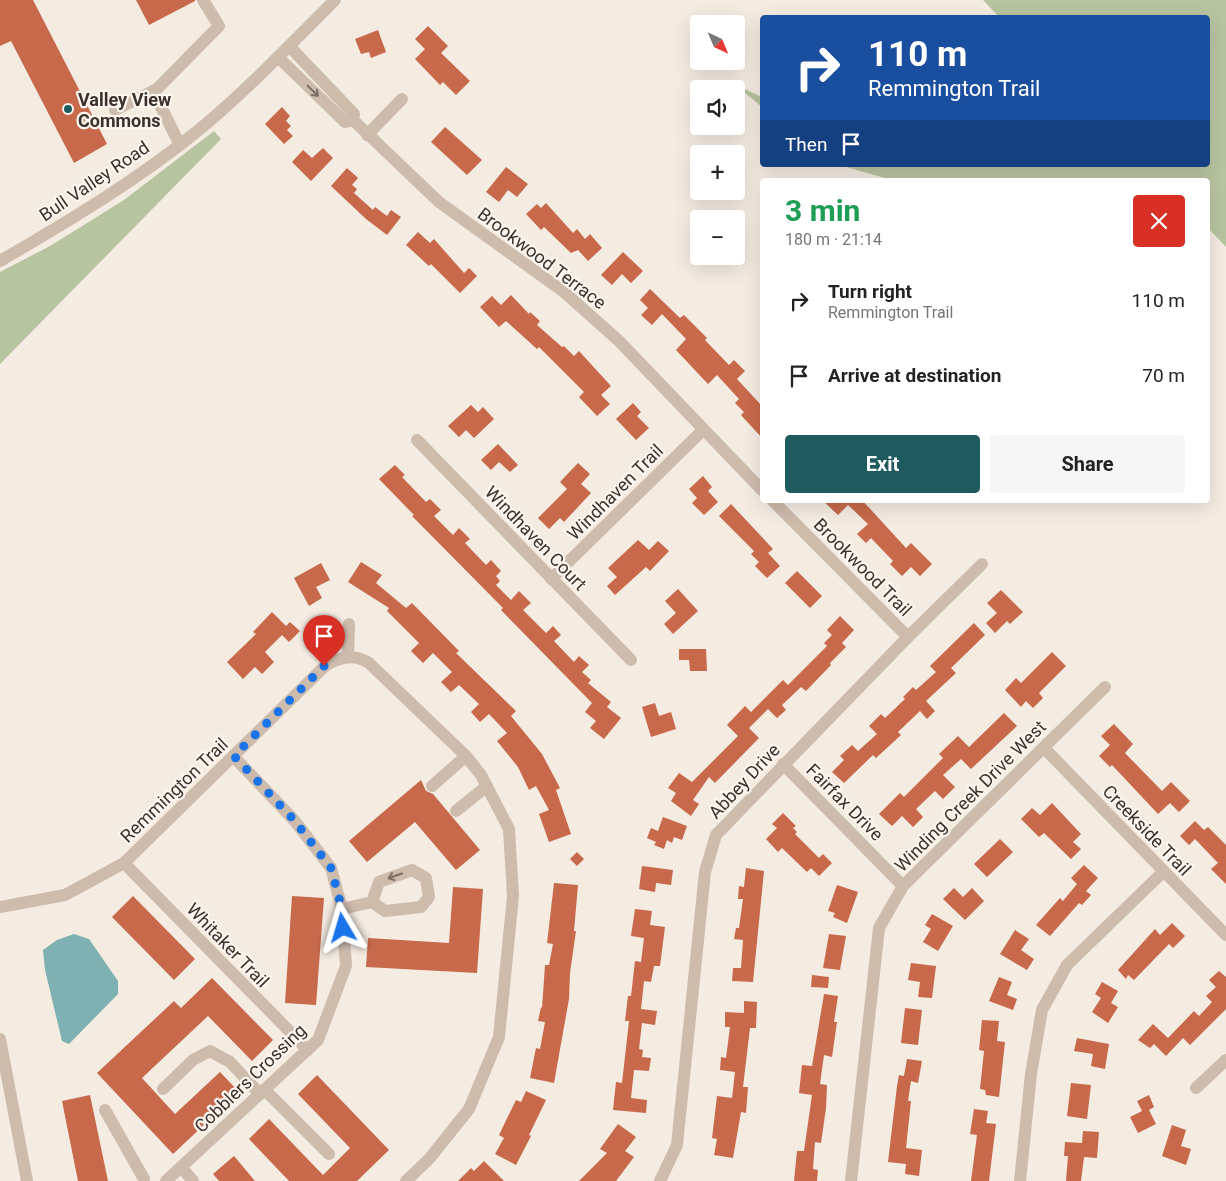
<!DOCTYPE html>
<html lang="en">
<head>
<meta charset="utf-8">
<style>
	:root { --surface:#fff; --page:#f6f6f6; --text:#222; --muted:#767676; --accent:#1f5a5e }
	body { margin:0; font-family:Roboto,sans-serif; background:var(--page); color:var(--text); height:100vh; display:flex; flex-direction:column; font-size:19px; white-space:nowrap }
	* { box-sizing:border-box; margin:0 }
	p { font-size:16px; color:var(--muted) }
	.icon { flex:none; width:28px; height:28px; fill:none; stroke:currentColor; stroke-width:2; stroke-linecap:round; stroke-linejoin:round }
	.map { position:relative; flex:1; overflow:hidden }
	.sheet { position:absolute; left:760px; top:178px; width:450px; height:325px; display:flex; flex-direction:column; background:var(--surface); border-radius:5px; box-shadow:0 5px 20px #0002 }
	.sheet>* { flex:none }
	.top-card { position:absolute; left:760px; top:15px; width:450px; height:152px; border-radius:5px; box-shadow:0 5px 20px #0002; background:#1a4fa0; color:#fff; overflow:hidden }
	.needle { width:32px; rotate:136deg }
	.buttons { position:absolute; left:690px; top:15px; display:grid; gap:10px }
	.buttons a { display:grid; place-items:center; width:55px; height:55px; border-radius:5px; background:var(--surface); box-shadow:0 5px 20px #0002; font-size:25px }
	.pin { position:absolute; display:grid; place-items:center; width:42px; height:42px; color:#fff; margin:-51px -21px; border-radius:50% 50% 50% 0; rotate:-45deg; box-shadow:0 0 5px #0007 }
	.pin .icon { rotate:45deg }
	.me { position:absolute; width:55px; margin:-28px; rotate:353deg; stroke-linejoin:round; filter:drop-shadow(0 0 4px #0008) }
	.turn { display:flex; align-items:center; gap:18px; height:105px; padding:0 25px; font-size:22px }
	.turn .icon { width:65px; height:65px; stroke-width:2.5 }
	.turn b { display:block; font-size:35px; line-height:42px }
	.then { display:flex; align-items:center; height:48px; padding:0 25px; background:#0003; gap:10px; font-size:19px }
	.round { display:grid; place-items:center; flex:none; width:52px; height:52px; border-radius:5px; background:var(--page) }
	.head { display:flex; align-items:center; justify-content:space-between; height:85px; padding:0 25px }
	h1 { font-size:30px; font-weight:700; line-height:38px; color:#1e9e55 }
	.primary-button { display:flex; gap:10px; margin-top:auto; padding:10px 25px }
	.primary-button a { flex:1; height:58px; border-radius:5px; background:var(--accent); color:#fff; font-size:20px; font-weight:700; line-height:58px; text-align:center }
	.primary-button a+a { background:var(--page); color:var(--text) }
	ul { padding:0; list-style:none }
	li { display:flex; align-items:center; gap:15px; height:75px; padding:0 25px }
	li div { flex:1 }
	li b { display:block; font-size:19px }
	li em { font-style:normal }
	.map>svg:first-child { display:block }
	.green { fill:#b8c4a0 }
	.water { fill:#7fb0b2 }
	.building { fill:#c8694b }
	.lines { fill:none; stroke-linecap:round; stroke-linejoin:round }
	.minor { stroke:#cdbbac; stroke-width:12 }
	.oneway { stroke:#7d6f65 }
	.route { stroke:#1a73e8; stroke-width:9; stroke-dasharray:0 16.2 }
	.poi-dot { fill:#1f5a5e; stroke:#fbf5ee; stroke-width:2 }
	.labels { text-anchor:middle; dominant-baseline:central; stroke-width:4.5; stroke-linejoin:round; paint-order:stroke }
	.poi-label { font-size:18px; font-weight:bold; fill:#3b302b; stroke:#fbf5ee; text-anchor:start }
	.street-label { font-size:18px; fill:#3b302b; stroke:#fbf5ee }
</style>
</head>
<body>
<div class="map">
<svg width="1226" height="1181" viewBox="0 0 1226 1181">
	<rect width="100%" height="100%" fill="#f4ebe1"/>
	<g class="green">
		<polygon points="983,0 1226,0 1226,247 1208,228 1208,180 892,180 839,165 1208,165 1208,18 999,17"/>
		<polygon points="734,84 762,97 762,107"/>
		<polygon points="214,131 221,139 0,364 0,272 50,246 124,200"/>
	</g>
	<polygon class="water" points="74,934 89,939 118,981 118,994 69,1044 62,1041 45,970 43,950 57,940"/>
	<g class="building">
		<polygon points="0,0 33,0 107,144 74,163 11,41 0,46"/>
		<polygon points="136,0 195,0 195,1 149,25"/>
		<polygon points="428,26 448,46 441,53 470,81 456,95 443,82 440,85 415,59 425,49 415,39"/>
		<polygon points="378,30 386,52 371,58 369,52 361,54 355,39"/>
		<polygon points="282,107 290,116 286,121 291,126 287,130 293,136 284,144 265,124"/>
		<polygon points="445,127 482,160 467,175 431,142"/>
		<polygon points="323,148 333,158 311,181 292,162 303,150 312,158"/>
		<polygon points="506,167 528,184 517,197 508,190 499,202 486,192"/>
		<polygon points="347,168 358,178 352,185 357,189 354,193 373,210 375,207 387,216 391,210 401,217 387,235 366,219 331,186"/>
		<polygon points="546,203 573,233 577,229 585,239 590,234 602,248 588,261 578,250 571,253 544,227 541,230 526,214 537,204 541,208"/>
		<polygon points="418,232 430,243 434,239 464,273 469,268 477,276 460,293 431,264 429,266 406,245"/>
		<polygon points="623,252 643,271 631,283 622,274 612,285 601,275"/>
		<polygon points="650,289 680,318 684,315 707,338 705,340 729,365 734,360 745,371 737,379 762,406 762,438 741,415 744,412 735,403 739,399 717,375 708,384 676,350 686,339 662,314 652,325 641,315 648,308 640,300"/>
		<polygon points="511,295 529,314 530,312 540,321 537,325 562,347 564,346 574,356 579,351 611,386 601,395 610,404 597,416 579,397 584,392 539,347 537,349 506,321 499,327 480,307 492,296 501,305"/>
		<polygon points="633,403 641,412 637,416 649,428 636,440 616,419"/>
		<polygon points="471,405 478,412 483,407 494,419 474,438 466,430 459,437 448,426"/>
		<polygon points="498,444 518,465 510,472 499,462 491,470 481,460"/>
		<polygon points="578,463 590,474 581,484 591,493 564,522 560,518 549,529 538,518 567,489 560,482"/>
		<polygon points="395,465 405,475 402,477 426,502 430,499 441,510 434,516 453,535 459,528 470,539 465,543 486,565 491,560 501,571 496,576 500,581 496,585 511,600 519,591 531,603 523,610 546,633 553,626 561,635 554,641 574,662 579,656 589,665 582,672 591,680 588,683 611,702 607,707 621,718 604,739 590,728 596,721 585,712 592,703 501,610 503,608 412,516 414,515 379,479"/>
		<polygon points="703,476 712,487 708,491 718,502 704,515 692,503 697,498 689,489"/>
		<polygon points="822,500 862,500 906,548 911,543 932,564 920,576 911,567 902,576 890,564 893,561 871,538 866,543 857,534 868,524 848,505 838,515"/>
		<polygon points="731,504 773,549 768,553 780,566 767,578 755,566 759,562 751,554 754,551 719,516"/>
		<polygon points="638,540 649,550 658,541 669,551 650,571 646,567 615,595 607,586 617,577 608,568"/>
		<polygon points="361,562 382,575 376,583 406,608 412,603 459,651 456,653 516,711 511,716 542,754 560,788 556,790 571,834 549,842 539,814 549,810 536,786 529,790 518,767 497,741 507,733 489,714 480,722 471,712 479,704 459,685 451,692 441,682 452,672 433,653 423,663 411,651 419,643 387,611 389,608 348,582"/>
		<polygon points="321,563 330,580 316,587 322,598 309,606 294,578"/>
		<polygon points="797,571 822,596 810,608 785,583"/>
		<polygon points="678,589 698,611 673,634 664,624 676,613 665,601"/>
		<polygon points="1001,590 1023,612 1010,624 1007,621 995,633 986,623 997,613 987,603"/>
		<polygon points="272,612 286,626 290,622 300,631 289,642 282,635 265,652 274,662 262,674 255,667 243,679 227,662 256,634 253,632"/>
		<polygon points="840,616 854,630 842,643 846,647 830,663 831,665 806,691 801,687 782,705 786,710 777,718 768,709 749,728 759,738 715,783 709,777 693,800 699,804 691,816 671,801 676,793 668,788 679,773 692,782 738,736 727,725 745,706 751,712 783,680 788,685 827,646 824,643 832,635 827,630"/>
		<polygon points="974,623 985,635 951,668 956,673 926,701 935,711 927,719 920,711 898,732 901,735 876,758 873,755 844,783 832,772 844,760 840,756 852,745 858,751 877,734 869,726 881,714 885,718 905,699 903,697 913,687 916,690 936,672 930,666"/>
		<polygon points="679,649 706,649 707,671 690,671 689,660 679,660"/>
		<polygon points="1052,652 1066,666 1039,693 1043,698 1033,708 1026,701 1021,707 1005,690 1016,678 1021,683"/>
		<polygon points="655,703 659,716 671,712 676,729 651,737 642,707"/>
		<polygon points="1004,713 1017,726 971,769 961,759 943,775 955,787 943,799 935,791 916,809 923,817 913,827 902,816 892,826 879,814 900,793 904,797 943,758 939,754 958,736 969,747"/>
		<polygon points="1114,724 1133,744 1125,753 1162,791 1171,782 1190,801 1179,812 1170,803 1158,814 1112,765 1110,767 1099,756 1110,745 1101,736"/>
		<polygon points="421,780 426,791 433,794 480,850 456,870 415,822 367,862 349,841"/>
		<polygon points="1052,803 1081,834 1073,842 1081,849 1071,859 1044,833 1039,837 1021,819 1032,808 1040,815"/>
		<polygon points="783,813 796,826 793,828 797,832 795,834 819,858 823,854 832,863 819,876 811,868 807,872 782,848 778,852 766,839 777,828 772,824"/>
		<polygon points="663,817 687,826 682,840 674,837 672,843 667,840 664,849 654,845 656,842 647,838 651,828 658,831"/>
		<polygon points="1195,821 1204,830 1208,827 1226,845 1226,884 1211,869 1218,863 1195,839 1189,845 1180,836"/>
		<polygon points="1000,839 1013,852 987,877 974,864"/>
		<polygon points="577,852 584,859 577,866 570,859"/>
		<polygon points="1084,865 1098,878 1086,891 1091,895 1082,905 1079,903 1050,936 1036,925 1060,898 1063,901 1077,884 1071,878"/>
		<polygon points="642,866 673,870 671,885 656,883 655,892 639,889"/>
		<polygon points="746,868 764,871 753,982 732,981 733,968 741,968 743,940 734,939 736,928 739,928 743,899 738,899 739,886 744,887"/>
		<polygon points="554,883 578,885 574,931 576,931 570,973 569,999 554,1083 530,1078 536,1048 540,1049 545,1022 538,1021 541,1007 542,1008 545,965 549,965 553,944 547,943"/>
		<polygon points="837,885 858,892 847,923 833,917 835,913 828,911"/>
		<polygon points="453,887 483,889 477,973 366,967 368,938 449,943"/>
		<polygon points="954,888 963,897 972,888 984,901 965,920 943,899"/>
		<polygon points="133,896 195,959 174,980 112,917"/>
		<polygon points="292,896 324,898 316,1005 285,1003"/>
		<polygon points="635,909 652,911 650,925 665,927 660,966 654,966 651,982 644,981 641,1009 657,1011 655,1025 642,1023 639,1049 643,1050 642,1057 651,1058 649,1071 634,1070 631,1098 647,1100 646,1113 613,1110 616,1082 622,1083 629,1021 625,1021 628,996 631,996 635,961 641,962 644,938 631,936"/>
		<polygon points="932,914 953,926 938,951 923,942 931,929 925,925"/>
		<polygon points="1172,923 1185,936 1173,948 1169,944 1134,980 1128,975 1126,979 1118,970 1155,929 1160,935"/>
		<polygon points="1015,930 1029,939 1021,950 1034,959 1027,970 1000,954"/>
		<polygon points="829,934 846,936 840,970 823,968"/>
		<polygon points="911,963 936,966 932,998 918,997 920,982 908,980"/>
		<polygon points="1219,971 1226,977 1226,1009 1190,1045 1183,1038 1166,1056 1154,1044 1150,1048 1138,1040 1153,1024 1168,1038 1194,1011 1199,1016 1212,1002 1206,996 1216,987 1209,980"/>
		<polygon points="812,975 829,977 828,988 811,987"/>
		<polygon points="999,977 1012,982 1007,995 1017,999 1013,1010 989,1001"/>
		<polygon points="212,978 273,1040 252,1061 208,1016 142,1078 175,1114 220,1072 239,1092 173,1154 97,1073 174,1001 181,1008"/>
		<polygon points="1102,982 1118,991 1111,1003 1118,1007 1108,1023 1092,1012 1101,998 1095,994"/>
		<polygon points="824,994 838,996 834,1022 837,1022 832,1057 824,1055 820,1084 827,1085 826,1108 821,1143 815,1142 813,1169 818,1170 817,1181 794,1181 797,1151 804,1151 812,1095 799,1093 802,1065 812,1066"/>
		<polygon points="744,1001 757,1002 756,1028 750,1028 743,1087 748,1087 746,1113 741,1112 733,1158 714,1155 717,1139 712,1138 717,1096 732,1098 735,1072 720,1070 721,1057 726,1058 730,1027 725,1027 725,1012 744,1013"/>
		<polygon points="905,1008 922,1010 918,1045 901,1043"/>
		<polygon points="982,1020 999,1021 997,1041 1005,1042 999,1097 986,1095 985,1090 980,1089 984,1051 979,1050"/>
		<polygon points="1077,1038 1109,1044 1105,1069 1091,1066 1093,1054 1074,1051"/>
		<polygon points="907,1059 922,1061 918,1083 911,1081 908,1101 911,1101 906,1148 922,1150 919,1176 905,1174 906,1164 888,1162 897,1086 899,1075 904,1076"/>
		<polygon points="317,1075 389,1150 357,1181 289,1181 249,1139 269,1119 323,1175 350,1148 298,1094"/>
		<polygon points="1071,1083 1091,1085 1087,1119 1067,1116"/>
		<polygon points="526,1091 546,1100 529,1135 531,1136 516,1165 495,1154 504,1138 499,1135 516,1100 521,1102"/>
		<polygon points="90,1095 108,1181 78,1181 62,1101"/>
		<polygon points="1149,1095 1154,1107 1149,1110 1156,1124 1138,1133 1130,1117 1142,1111 1137,1101"/>
		<polygon points="974,1109 988,1111 986,1123 996,1124 989,1181 971,1181 977,1135 970,1134"/>
		<polygon points="618,1124 636,1137 625,1151 634,1157 616,1181 579,1181 607,1153 600,1149"/>
		<polygon points="1172,1125 1186,1130 1181,1146 1191,1149 1186,1165 1162,1156"/>
		<polygon points="1083,1131 1099,1132 1097,1158 1084,1157 1081,1181 1066,1181 1068,1156 1064,1156 1065,1142 1082,1143"/>
		<polygon points="234,1156 255,1181 219,1181 213,1174"/>
		<polygon points="484,1161 504,1181 458,1181 471,1168 474,1171"/>
	</g>
	<g class="lines">
		<g class="minor">
			<polyline points="289,46 354,114 353,120 439,202 564,292 619,341 762,490"/>
			<polyline points="278,57 345,122 353,120"/>
			<polyline points="153,91 180,145"/>
			<polyline points="115,110 157,89 219,26 203,0"/>
			<polyline points="367,135 402,99"/>
			<path d="M0 261C69 221 139 179 200 129 248 89 291 44 335 0"/>
			<polyline points="417,440 631,660"/>
			<polyline points="772,500 908,637"/>
			<polyline points="551,579 703,430"/>
			<polyline points="348,657 349,624"/>
			<polyline points="1044,748 1226,935"/>
			<polyline points="783,764 903,886"/>
			<polyline points="432,786 466,756"/>
			<polyline points="456,811 487,786"/>
			<polyline points="124,863 308,1050"/>
			<path d="M0 907 65 895 124 863 325 666C339 657 354 653 369 663L466 756 481 775 509 829 513 896 499 1037 469 1109 429 1159 406 1181"/>
			<polyline points="342,909 372,902 385,911 421,907 429,897 426,878 412,870 379,882 372,902"/>
			<polyline points="0,1039 27,1181"/>
			<polyline points="1196,1088 1226,1060"/>
			<polyline points="163,1089 193,1060 210,1051 230,1062 260,1094"/>
			<polyline points="265,1090 329,1154"/>
			<polyline points="105,1110 144,1179"/>
			<polyline points="182,1168 193,1181"/>
			<polyline points="166,1181 318,1040 346,966 342,909 331,868 294,820 233,756"/>
			<polyline points="660,1181 677,1145 705,872 716,835 908,637 982,564"/>
			<polyline points="851,1181 879,928 903,886 1105,687"/>
			<polyline points="1020,1181 1031,1074 1042,1010 1067,965 1163,872"/>
		</g>
	</g>
	<defs><path id="oneway-shaft" d="M-6 0H5M1.5-3L5.5 0L1.5 3" fill="none" stroke-width="1.6" stroke-linecap="round" stroke-linejoin="round" transform="scale(1.25)"/></defs>
	<g class="oneway">
		<use href="#oneway-shaft" transform="translate(313 91) rotate(44)"/>
		<use href="#oneway-shaft" transform="translate(395 876) rotate(161)"/>
	</g>
	<g class="lines">
		<polyline class="route" points="324,666 234,756 294,820 331,868 342,909 343,928"/>
	</g>
	<circle class="poi-dot" cx="68" cy="109" r="5"/>
	<g class="labels">
		<g class="poi-label">
			<text x="78" y="99">Valley View<tspan x="78" dy="21">Commons</tspan></text>
		</g>
		<g class="street-label">
			<text transform="translate(94 181) rotate(-34)">Bull Valley Road</text>
			<text transform="translate(542 258) rotate(37)">Brookwood Terrace</text>
			<text transform="translate(615 492) rotate(-45)">Windhaven Trail</text>
			<text transform="translate(536 538) rotate(46)">Windhaven Court</text>
			<text transform="translate(863 567) rotate(45)">Brookwood Trail</text>
			<text transform="translate(744 781) rotate(-47)">Abbey Drive</text>
			<text transform="translate(174 790) rotate(-44)">Remmington Trail</text>
			<text transform="translate(970 796) rotate(-45)">Winding Creek Drive West</text>
			<text transform="translate(845 802) rotate(45)">Fairfax Drive</text>
			<text transform="translate(1147 830) rotate(46)">Creekside Trail</text>
			<text transform="translate(228 945) rotate(46)">Whitaker Trail</text>
			<text transform="translate(250 1078) rotate(-44)">Cobblers Crossing</text>
		</g>
	</g>
</svg>
<div class="buttons">
<a><svg class="needle" viewBox="-14 -14 28 28"><path d="M0-13l5 13h-10z" fill="#e53935"/><path d="M0 13l5-13h-10z" fill="#767676"/></svg></a>
<a><svg class="icon" aria-label="sound" viewBox="0 0 24 24"><path d="M4 9h4l5-4v14l-5-4H4zM17 9q2 3 0 6"/></svg></a>
<a>+</a>
<a>−</a>
</div>
<div class="pin" style="left:324px;top:666px;background:#d93025"><svg class="icon" aria-label="arrive" viewBox="0 0 24 24"><path d="M6 21V4h12l-3 4 3 4H6"/></svg></div>
<svg class="me" style="left:343px;top:928px" viewBox="-20 -20 40 40"><path d="M0-17L14 15 0 8-14 15z" fill="#1a73e8" stroke="#fff" stroke-width="4"/></svg>
<div class="top-card">
<div class="turn"><svg class="icon" aria-label="right" viewBox="0 0 24 24"><path d="M7 20v-9h11M14 6l5 5-5 5"/></svg><div><b>110 m</b>Remmington Trail</div></div>
<div class="then">Then<svg class="icon" aria-label="arrive" viewBox="0 0 24 24"><path d="M6 21V4h12l-3 4 3 4H6"/></svg></div>
</div>
<section class="sheet">
<div class="head"><div><h1>3 min</h1><p>180 m · 21:14</p></div><a class="round" style="background:#d93025;color:#fff"><svg class="icon" aria-label="close" viewBox="0 0 24 24"><path d="M6 6l12 12M18 6L6 18"/></svg></a></div>
<ul>
<li><svg class="icon" aria-label="right" viewBox="0 0 24 24"><path d="M7 20v-9h11M14 6l5 5-5 5"/></svg><div><b>Turn right</b><p>Remmington Trail</p></div><em>110 m</em></li>
<li><svg class="icon" aria-label="arrive" viewBox="0 0 24 24"><path d="M6 21V4h12l-3 4 3 4H6"/></svg><div><b>Arrive at destination</b></div><em>70 m</em></li>
</ul>
<div class="primary-button"><a>Exit</a><a>Share</a></div>
</section>
</div>
</body>
</html>
